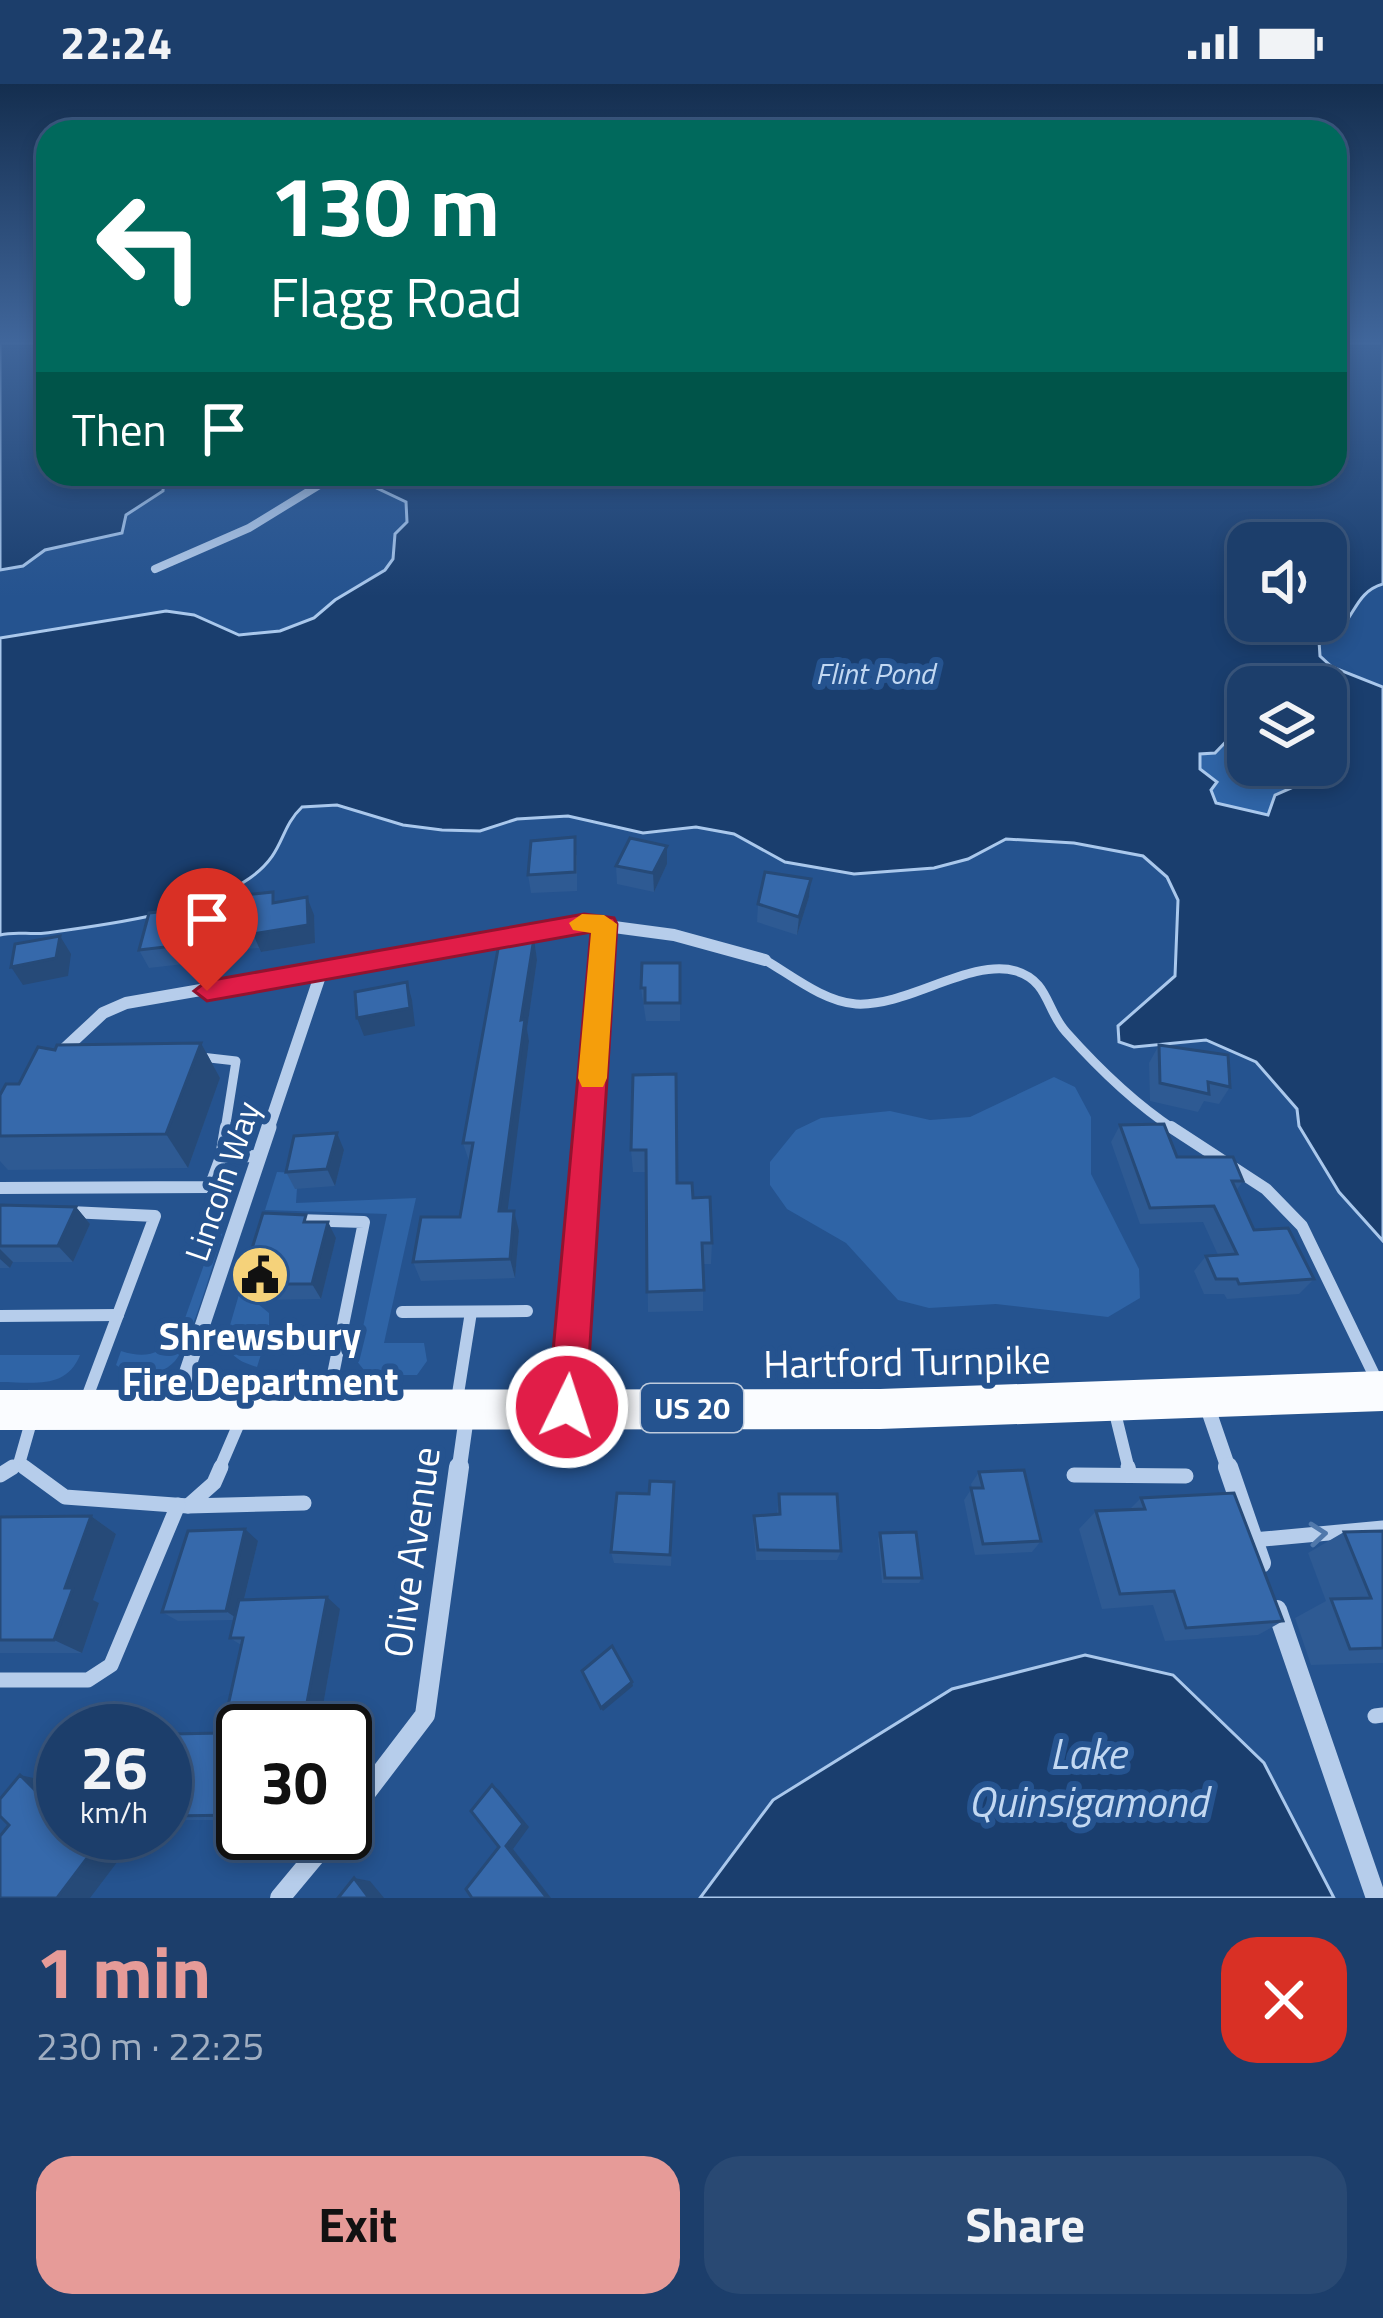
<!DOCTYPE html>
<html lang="en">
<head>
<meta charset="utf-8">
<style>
	:root { --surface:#1c3e6b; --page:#294973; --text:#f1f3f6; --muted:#a0aec1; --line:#3a577e; --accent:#e69b98 }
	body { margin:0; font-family:"Titillium Web",sans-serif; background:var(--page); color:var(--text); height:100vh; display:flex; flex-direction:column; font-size:45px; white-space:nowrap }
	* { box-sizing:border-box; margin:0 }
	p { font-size:39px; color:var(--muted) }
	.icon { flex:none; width:66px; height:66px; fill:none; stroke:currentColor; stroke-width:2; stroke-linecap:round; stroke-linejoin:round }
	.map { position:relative; height:1814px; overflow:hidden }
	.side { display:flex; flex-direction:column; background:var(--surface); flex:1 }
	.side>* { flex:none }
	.guide { position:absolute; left:36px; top:36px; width:1311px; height:366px; border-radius:36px; box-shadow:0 6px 18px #0003,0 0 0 3px var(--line); background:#00695c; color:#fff; overflow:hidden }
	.controls { position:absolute; left:1227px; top:438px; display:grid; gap:24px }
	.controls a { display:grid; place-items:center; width:120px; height:120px; border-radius:24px; background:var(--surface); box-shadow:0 6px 18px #0003,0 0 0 3px var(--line); font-size:60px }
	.speed { position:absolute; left:36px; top:1620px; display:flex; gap:24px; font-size:60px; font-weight:700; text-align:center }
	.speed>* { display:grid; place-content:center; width:156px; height:156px; border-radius:50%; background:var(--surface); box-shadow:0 6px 18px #0003,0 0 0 3px var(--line); line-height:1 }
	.speed small { font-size:30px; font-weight:400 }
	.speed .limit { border:6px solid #111; border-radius:18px; background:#fff; color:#111 }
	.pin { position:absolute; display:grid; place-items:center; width:102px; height:102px; color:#fff; margin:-123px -51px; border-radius:50% 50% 50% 0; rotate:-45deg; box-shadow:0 0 12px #0007 }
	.pin .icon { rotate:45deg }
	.me { position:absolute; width:132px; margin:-66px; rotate:4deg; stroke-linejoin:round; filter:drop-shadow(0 0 9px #0008) }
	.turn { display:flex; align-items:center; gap:42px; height:252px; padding:0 36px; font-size:54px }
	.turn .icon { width:156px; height:156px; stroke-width:2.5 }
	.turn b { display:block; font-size:84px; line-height:102px }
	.then { display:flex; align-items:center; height:114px; padding:0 36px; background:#0003; gap:24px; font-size:45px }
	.round { display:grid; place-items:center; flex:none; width:126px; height:126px; border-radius:36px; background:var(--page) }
	.summary { display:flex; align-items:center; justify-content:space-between; height:204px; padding:0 36px }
	h1 { font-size:72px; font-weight:700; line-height:90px; color:var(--accent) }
	.action { display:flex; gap:24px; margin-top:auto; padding:24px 36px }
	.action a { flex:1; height:138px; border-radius:36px; background:var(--accent); color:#111; font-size:48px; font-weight:700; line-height:138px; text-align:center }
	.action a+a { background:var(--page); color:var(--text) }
	.status { display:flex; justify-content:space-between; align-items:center; height:84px; padding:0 60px; background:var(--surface); direction:ltr }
	.status svg { height:33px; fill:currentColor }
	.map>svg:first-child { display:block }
	.green { fill:#2f64a6 }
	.water { fill:#1a3e6e; stroke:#aac8ec; stroke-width:3; fill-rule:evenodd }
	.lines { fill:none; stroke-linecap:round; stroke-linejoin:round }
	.lane-far2 { stroke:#b6cdeb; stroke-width:9 }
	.lane-far1 { stroke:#b6cdeb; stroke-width:12 }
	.lane { stroke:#b6cdeb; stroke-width:15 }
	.street-far4 { stroke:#b6cdeb; stroke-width:6 }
	.street-far3 { stroke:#b6cdeb; stroke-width:8 }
	.street-far2 { stroke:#b6cdeb; stroke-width:12 }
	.street-far1 { stroke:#b6cdeb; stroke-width:15 }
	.street { stroke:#b6cdeb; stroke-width:20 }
	.primary { fill:#fafcff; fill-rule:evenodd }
	.wall { fill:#2e5a93 }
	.shaded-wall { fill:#264a78 }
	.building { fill:#3669ab; stroke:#264a78; stroke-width:3 }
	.oneway { stroke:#5078ab }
	.route { fill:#e11d48; stroke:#92132f; stroke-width:3 }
	.slow { fill:#f59e0b }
	.labels { text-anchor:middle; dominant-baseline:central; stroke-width:12; stroke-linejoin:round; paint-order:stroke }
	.far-water-label { font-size:30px; font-style:italic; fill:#c2d8f2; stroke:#25538f }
	.shield { fill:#25538f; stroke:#becbdd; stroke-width:3 }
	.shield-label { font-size:30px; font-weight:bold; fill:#fff }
	.street-label { font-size:33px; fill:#fff; stroke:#25538f }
	.near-poi-label { font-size:39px; font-weight:bold; fill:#fff; stroke:#25538f }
	.near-street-label { font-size:39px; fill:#fff; stroke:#25538f }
	.near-water-label { font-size:42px; font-style:italic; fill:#c2d8f2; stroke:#25538f }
</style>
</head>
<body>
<div class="status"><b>22:24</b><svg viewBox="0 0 49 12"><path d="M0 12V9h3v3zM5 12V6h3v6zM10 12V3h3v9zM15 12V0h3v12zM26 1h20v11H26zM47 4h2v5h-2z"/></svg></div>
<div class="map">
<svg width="1383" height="1814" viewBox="0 0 1383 1814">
	<rect width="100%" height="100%" fill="#25538f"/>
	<g class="green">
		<polygon points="1242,623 1248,626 1248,681 1301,681 1307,689 1305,698 1275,711 1268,731 1216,719 1200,685 1200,670 1215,669 1238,644 1228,630"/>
		<polygon points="1054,993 1075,1003 1091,1033 1091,1090 1139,1185 1140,1214 1108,1233 996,1220 929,1224 898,1216 846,1159 787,1125 770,1101 770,1078 796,1046 821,1034 890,1027 930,1036 970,1033"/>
		<polygon points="277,1088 298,1089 296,1119 416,1114 384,1259 424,1259 427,1277 417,1291 368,1291 356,1276 387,1130 265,1126"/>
		<path d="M231 1117C224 1146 192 1258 175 1277 158 1295 135 1294 116 1281L121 1267C146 1275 158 1270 178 1254L223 1127Z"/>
		<path d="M254 1159 252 1215 269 1229V1245L257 1283C241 1278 229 1273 226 1255Z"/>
		<path d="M0 1271H80C66 1306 33 1298 0 1298Z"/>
	</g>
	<g class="water">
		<polygon points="0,259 48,259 48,390 233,390 164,395 163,407 126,431 122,449 45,466 23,482 0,486"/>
		<path d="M1335 259H1383V500C1362 506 1357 522 1346 538 1340 545 1327 551 1319 557L1320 572 1332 583 1383 603V1157L1339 1108 1299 1042 1297 1025 1256 978 1206 956 1134 963 1119 958 1118 942 1175 892 1178 816 1167 793 1143 772 1074 759 1006 755 968 775 934 784 854 790 785 778 734 750 696 743 643 749 568 732 517 735 480 747 442 746 403 741 337 721 302 723C278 746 286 768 250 794 201 829 105 841 46 849 30 851 15 847 0 851V554L166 527 194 531 239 551 280 547 314 534 335 516 385 486 393 475 395 450 407 438 406 418 362 397 357 390H440L473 397 548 390H1335ZM1248 459H1326V537H1248ZM1248 603H1326V681H1301L1307 689 1305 698 1275 711 1268 731 1216 719 1211 706 1217 698 1200 685V670L1215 669 1239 644 1229 630 1242 623 1248 626Z"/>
		<polygon points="1085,1571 1173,1591 1264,1679 1334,1814 700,1814 773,1716 952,1605"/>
	</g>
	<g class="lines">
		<g class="lane-far2">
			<path d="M765 876C791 891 824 918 856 920 908 923 970 874 1016 887 1049 897 1046 926 1066 948 1099 985 1134 1019 1175 1046"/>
			<polyline points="201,973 236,977 225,1046"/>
		</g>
		<g class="lane-far1">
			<polyline points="1171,1043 1266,1105 1302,1142 1377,1297"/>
			<polyline points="221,1073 226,1043"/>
			<polyline points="0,1104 210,1103 221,1073 259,1072"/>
			<polyline points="70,1128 155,1132 86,1316"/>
			<polyline points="297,1136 364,1138 328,1315"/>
			<polyline points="402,1228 527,1227"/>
			<polyline points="0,1232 118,1231"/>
			<polyline points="457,1316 471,1228"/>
			<polyline points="1115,1329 1129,1386"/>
			<polyline points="8,1386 19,1380"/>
			<polyline points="28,1386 19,1380 31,1338"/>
			<polyline points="219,1386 240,1337"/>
		</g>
		<g class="lane">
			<polyline points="24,1383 65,1413 188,1422 214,1399 221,1383"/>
			<polyline points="1128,1383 1130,1391"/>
			<polyline points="0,1391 13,1383"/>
			<polyline points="1074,1391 1186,1392"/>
			<polyline points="188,1422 304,1419"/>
			<polyline points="1253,1456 1383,1444"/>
			<polyline points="0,1596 88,1596 111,1581 178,1421"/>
			<polyline points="1375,1632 1383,1631"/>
		</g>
		<polyline class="street-far4" points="329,395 337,390"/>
		<polyline class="street-far3" points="155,485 249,444 334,392"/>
		<g class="street-far2">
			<polyline points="58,971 103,929 126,919 584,839 674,851 765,876"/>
			<polyline points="268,1046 322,886"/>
			<polyline points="588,1046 604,840"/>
		</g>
		<g class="street-far1">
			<polyline points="177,1317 269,1043"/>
			<polyline points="567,1318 588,1043"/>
			<polyline points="1207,1322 1229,1386"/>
			<polyline points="459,1386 467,1329"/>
		</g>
		<g class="street">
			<polyline points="1228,1383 1261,1479"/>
			<polyline points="1277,1526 1376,1814"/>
			<polyline points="345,1736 425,1631 459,1383"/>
			<polyline points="280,1814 334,1749"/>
		</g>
		<polygon class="primary" points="1383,1287 1383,1327 880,1345 0,1346 0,1306 880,1305"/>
	</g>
	<g class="wall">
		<polygon points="577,771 577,807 531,809 528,791"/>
		<polygon points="667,780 654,808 617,800 616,782"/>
		<polygon points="811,795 809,813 797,851 757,838 758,820"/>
		<polygon points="277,818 314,831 315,859 261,868 259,864 186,868 184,880 149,884 139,866 149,829"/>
		<polygon points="534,854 537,876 527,945 529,957 507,1127 519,1147 515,1194 421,1197 413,1178 460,1133 470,1080 463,1059"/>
		<polygon points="680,879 680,937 646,937 641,904"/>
		<polygon points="201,959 220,994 188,1084 8,1086 0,1077 0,1011 19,1000 55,966"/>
		<polygon points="1159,961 1230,1003 1219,1020 1204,1017 1198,1028 1150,1017 1149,979"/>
		<polygon points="633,991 677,1099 693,1114 712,1159 711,1180 703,1180 703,1227 648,1228 646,1088 633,1088 631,1066"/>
		<polygon points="1120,1041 1177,1073 1243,1097 1236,1107 1254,1146 1314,1195 1299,1210 1227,1215 1224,1210 1204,1210 1194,1187 1206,1172 1218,1171 1203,1138 1140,1140 1111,1058"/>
		<polygon points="344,1066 335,1102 295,1105 286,1088"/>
		<polygon points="0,1121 76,1123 90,1140 73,1178 13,1178 10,1184 0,1184"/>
		<polygon points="310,1138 328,1138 336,1154 321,1215 252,1216 241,1200"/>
		<polygon points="979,1388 1041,1457 1032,1468 975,1471 964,1416 972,1404 971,1400"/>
		<polygon points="674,1410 671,1482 614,1479 611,1468"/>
		<polygon points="779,1410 841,1467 837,1476 756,1476 753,1442 754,1432 777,1430"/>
		<polygon points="1141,1414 1283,1537 1258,1551 1165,1557 1153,1521 1102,1525 1079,1445 1096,1427 1129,1426"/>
		<polygon points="91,1432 116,1450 93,1516 99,1519 82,1569 0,1569 0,1433"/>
		<polygon points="1383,1447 1383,1579 1311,1581 1295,1534 1326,1517 1308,1469 1344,1448"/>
		<polygon points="880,1449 922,1494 919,1499 882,1499 878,1455"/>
		<polygon points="258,1457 244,1516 340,1525 321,1633 302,1634 300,1647 243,1647 243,1736 165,1736 165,1671 222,1649 241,1561 230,1554 234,1536 178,1537 162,1528"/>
	</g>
	<g class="shaded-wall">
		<polygon points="667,762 667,780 654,808 653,789"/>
		<polygon points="811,795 809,813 797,851 799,833"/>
		<polygon points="307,813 314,831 315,859 261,868 253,850"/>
		<polygon points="177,850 186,868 184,880 174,862"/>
		<polygon points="60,852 71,870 68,892 23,901 11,883"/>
		<polygon points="534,854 537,876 527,945 529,957 505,1147 499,1127 521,936"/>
		<polygon points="407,898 412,916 415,942 364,952 357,934"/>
		<polygon points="201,959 220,994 188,1084 166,1050"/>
		<polygon points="337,1049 344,1066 335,1102 327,1085"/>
		<polygon points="76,1123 90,1140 73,1178 58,1162"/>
		<polygon points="514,1127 519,1147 515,1194 510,1175"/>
		<polygon points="328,1138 336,1154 321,1215 312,1200"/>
		<polygon points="0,1165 13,1178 10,1184 0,1175"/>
		<polygon points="91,1432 116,1450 93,1516 99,1519 82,1569 54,1556 65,1504"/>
		<polygon points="245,1445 258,1457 239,1536 226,1527"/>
		<polygon points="327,1513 340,1525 321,1633 306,1624"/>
		<polygon points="632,1598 633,1602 603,1627 601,1624"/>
		<polygon points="287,1625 302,1634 300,1647 289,1647 283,1644"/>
		<polygon points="20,1691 51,1698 63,1709 63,1734"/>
		<polygon points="492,1701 499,1706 529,1743 513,1765 551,1814 547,1814 506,1762"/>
		<polygon points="79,1749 104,1749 124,1769 90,1814 57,1814"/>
		<polygon points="354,1794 370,1797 384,1814 369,1814"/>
	</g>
	<g class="building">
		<polygon points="575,753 575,788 528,791 531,757"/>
		<polygon points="630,754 667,762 653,789 616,782"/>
		<polygon points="765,788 811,795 799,833 758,820"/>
		<polygon points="273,808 273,819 307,813 308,841 253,850 254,845 177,850 174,862 139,866 149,829 215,822 217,814"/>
		<polygon points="60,852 56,874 11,883 15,860"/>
		<polygon points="500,854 534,854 521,936 525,935 499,1127 514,1127 510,1175 413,1178 421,1133 460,1133 473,1059 463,1059"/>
		<polygon points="642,879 680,879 680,919 645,919 645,904 641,904"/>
		<polygon points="407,898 410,924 357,934 355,908"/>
		<polygon points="201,959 166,1050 0,1052 0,1011 6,1000 19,1000 38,963 55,966 57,961"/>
		<polygon points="1159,961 1228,971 1230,1003 1208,998 1209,1010 1160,999"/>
		<polygon points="676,990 677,1099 692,1099 693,1114 710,1113 712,1159 702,1159 704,1206 647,1208 646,1066 631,1066 633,991"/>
		<polygon points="1164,1040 1177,1073 1233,1073 1243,1097 1232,1097 1254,1146 1288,1144 1314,1195 1239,1200 1237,1195 1216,1195 1206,1172 1237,1170 1214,1122 1150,1124 1120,1041"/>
		<polygon points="337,1049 327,1085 286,1088 294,1052"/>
		<polygon points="0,1121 76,1123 58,1162 0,1162"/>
		<polygon points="263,1129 306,1131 304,1138 328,1138 312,1200 241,1200"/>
		<polygon points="1024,1386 1041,1457 983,1460 971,1404 983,1404 979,1388"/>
		<polygon points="650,1397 674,1398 670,1471 611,1468 617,1409 649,1410"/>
		<polygon points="1234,1409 1283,1537 1186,1544 1174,1507 1120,1510 1096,1427 1145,1425 1141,1414"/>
		<polygon points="779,1410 837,1410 841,1467 758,1466 754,1432 780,1430"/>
		<polygon points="91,1432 65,1504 73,1504 54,1556 0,1556 0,1433"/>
		<polygon points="245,1445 226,1527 162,1528 188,1447"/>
		<polygon points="1383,1447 1383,1564 1350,1565 1331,1515 1371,1514 1344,1448"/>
		<polygon points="916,1448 922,1494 885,1494 880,1449"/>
		<polygon points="327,1513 306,1624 287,1625 283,1644 263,1644 262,1647 243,1647 243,1731 165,1732 165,1671 171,1650 222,1649 243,1554 230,1554 239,1516"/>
		<polygon points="612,1562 632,1598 601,1624 582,1587"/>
		<polygon points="20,1691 63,1734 63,1749 79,1749 94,1765 57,1814 0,1814 0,1752 9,1741 0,1732 0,1715"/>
		<polygon points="492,1701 523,1740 506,1762 547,1814 472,1814 466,1805 499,1763 471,1727"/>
		<polygon points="354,1794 369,1814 338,1814"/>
	</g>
	<defs><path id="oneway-chevron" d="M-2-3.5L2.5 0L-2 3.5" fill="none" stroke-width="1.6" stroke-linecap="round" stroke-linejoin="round" transform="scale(3)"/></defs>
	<use class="oneway" href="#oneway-chevron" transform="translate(1318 1450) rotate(-5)"/>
	<linearGradient id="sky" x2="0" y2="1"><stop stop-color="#142e4f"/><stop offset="0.5" stop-color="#40669b"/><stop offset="1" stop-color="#40669b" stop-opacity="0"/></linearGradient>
	<rect width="1383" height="513" fill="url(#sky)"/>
	<polygon class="route" points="584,830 614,834 617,840 586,1323 580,1336 567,1342 554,1336 548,1323 591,848 207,917 194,907 207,897"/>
	<polygon class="slow" points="582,830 604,831 617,840 607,994 603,1003 582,1003 578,994 591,849 573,846 569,839"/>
	<defs>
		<symbol id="civic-disc" viewBox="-11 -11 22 22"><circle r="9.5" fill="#f5d27a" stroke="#25538f"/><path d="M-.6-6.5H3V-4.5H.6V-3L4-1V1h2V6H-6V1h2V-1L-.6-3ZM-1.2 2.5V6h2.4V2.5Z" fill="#111"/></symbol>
	</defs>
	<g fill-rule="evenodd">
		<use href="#civic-disc" x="227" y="1158" width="66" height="66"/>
	</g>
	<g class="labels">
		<g class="far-water-label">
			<text x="875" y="589">Flint Pond</text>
		</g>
		<rect class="shield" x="641" y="1300" width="102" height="48" rx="9"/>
		<g class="shield-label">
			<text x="692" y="1324">US 20</text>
		</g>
		<g class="street-label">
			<text transform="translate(222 1097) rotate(-71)">Lincoln Way</text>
		</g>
		<g class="near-poi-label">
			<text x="260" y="1251">Shrewsbury<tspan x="260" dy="45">Fire Department</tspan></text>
		</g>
		<g class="near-street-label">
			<text transform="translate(907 1277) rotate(-1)">Hartford Turnpike</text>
			<text transform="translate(411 1468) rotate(-82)">Olive Avenue</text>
		</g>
		<g class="near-water-label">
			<text x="1088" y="1669">Lake<tspan x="1088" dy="48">Quinsigamond</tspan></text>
		</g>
	</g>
</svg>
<div class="controls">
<a><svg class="icon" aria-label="sound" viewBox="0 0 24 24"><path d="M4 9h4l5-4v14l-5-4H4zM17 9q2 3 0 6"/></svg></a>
<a><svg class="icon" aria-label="layers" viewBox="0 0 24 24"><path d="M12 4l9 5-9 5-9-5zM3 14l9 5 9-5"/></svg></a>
</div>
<div class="speed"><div>26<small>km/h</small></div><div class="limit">30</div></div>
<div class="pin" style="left:207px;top:907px;background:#d93025"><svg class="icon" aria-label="arrive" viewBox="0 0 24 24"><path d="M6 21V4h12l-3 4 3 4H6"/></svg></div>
<svg class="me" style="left:567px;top:1323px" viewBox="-20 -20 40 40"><circle r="17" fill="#e11d48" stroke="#fff" stroke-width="3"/><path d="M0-11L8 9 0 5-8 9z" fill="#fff"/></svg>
<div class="guide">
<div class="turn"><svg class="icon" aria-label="left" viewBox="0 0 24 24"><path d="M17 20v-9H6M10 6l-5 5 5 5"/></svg><div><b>130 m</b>Flagg Road</div></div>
<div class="then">Then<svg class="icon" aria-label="arrive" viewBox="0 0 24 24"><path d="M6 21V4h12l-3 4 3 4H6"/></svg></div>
</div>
</div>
<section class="side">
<div class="summary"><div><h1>1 min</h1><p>230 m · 22:25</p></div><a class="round" style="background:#d93025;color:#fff"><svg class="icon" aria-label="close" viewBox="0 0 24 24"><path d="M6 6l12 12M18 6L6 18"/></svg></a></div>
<div class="action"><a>Exit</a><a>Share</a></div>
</section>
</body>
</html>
